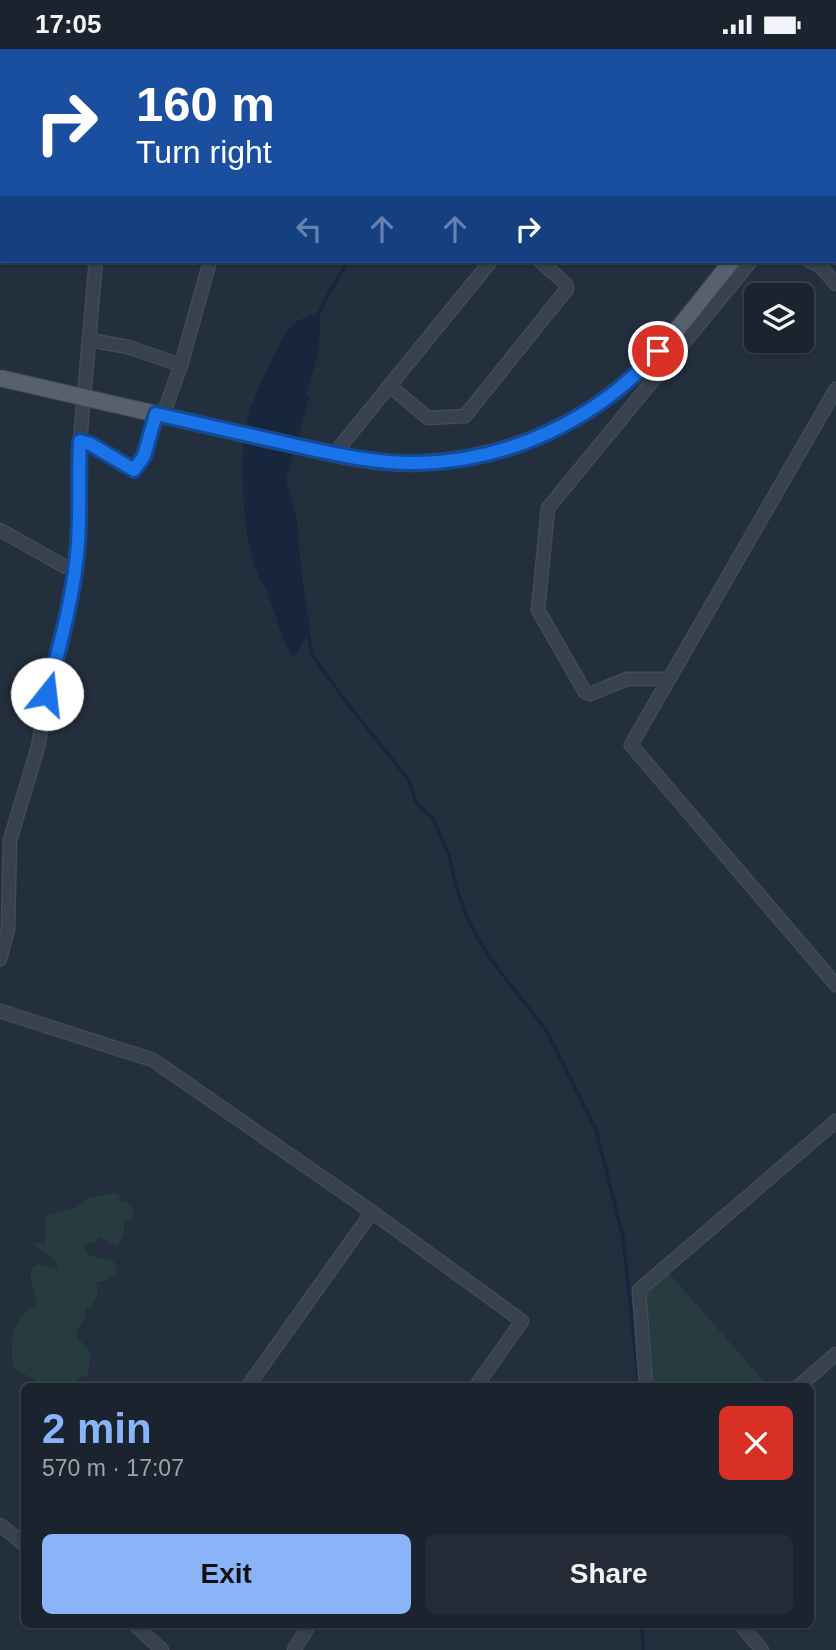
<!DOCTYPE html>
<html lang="en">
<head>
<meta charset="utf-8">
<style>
	:root { --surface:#1b232e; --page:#242b36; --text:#f1f3f6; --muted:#a0a4aa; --line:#39404a; --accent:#8ab4f8 }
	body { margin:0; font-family:Helvetica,sans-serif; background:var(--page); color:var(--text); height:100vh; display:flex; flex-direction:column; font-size:26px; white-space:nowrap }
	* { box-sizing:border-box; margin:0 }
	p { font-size:23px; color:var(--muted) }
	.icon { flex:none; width:38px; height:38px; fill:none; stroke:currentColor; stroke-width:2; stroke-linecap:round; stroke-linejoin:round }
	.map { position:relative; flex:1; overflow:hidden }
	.drawer { position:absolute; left:21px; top:1334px; width:793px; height:245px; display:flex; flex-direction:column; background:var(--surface); border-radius:10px; box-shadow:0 2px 5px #0004,0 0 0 2px var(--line) }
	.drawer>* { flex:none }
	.hud { position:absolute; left:0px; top:0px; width:836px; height:214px; box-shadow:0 2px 5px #0004,0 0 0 2px var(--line); background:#1a4fa0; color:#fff; overflow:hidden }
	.fabs { position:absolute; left:744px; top:234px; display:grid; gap:14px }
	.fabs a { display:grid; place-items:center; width:70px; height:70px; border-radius:10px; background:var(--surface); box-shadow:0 2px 5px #0004,0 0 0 2px var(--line); font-size:35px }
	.pin { position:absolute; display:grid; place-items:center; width:60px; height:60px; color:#fff; margin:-30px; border:4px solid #fff; border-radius:50%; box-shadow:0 2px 7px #0007 }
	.me { position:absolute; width:77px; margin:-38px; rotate:16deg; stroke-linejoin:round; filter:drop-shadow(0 0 5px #0008) }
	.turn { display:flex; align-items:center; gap:24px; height:147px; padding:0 21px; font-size:32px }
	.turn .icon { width:91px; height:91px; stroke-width:2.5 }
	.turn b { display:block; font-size:49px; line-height:60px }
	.lanes { display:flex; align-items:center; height:66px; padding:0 21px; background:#0003; justify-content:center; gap:35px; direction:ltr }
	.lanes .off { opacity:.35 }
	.round { display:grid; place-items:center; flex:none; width:74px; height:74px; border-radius:10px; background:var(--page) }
	.summary { display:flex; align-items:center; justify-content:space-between; height:119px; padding:0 21px }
	h1 { font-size:42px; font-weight:700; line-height:52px; color:var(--accent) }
	.action { display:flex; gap:14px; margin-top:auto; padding:14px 21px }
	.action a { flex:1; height:80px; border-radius:10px; background:var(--accent); color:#111; font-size:28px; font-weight:700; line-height:80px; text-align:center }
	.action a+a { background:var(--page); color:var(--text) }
	.status { display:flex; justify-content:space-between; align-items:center; height:49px; padding:0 35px; background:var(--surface); direction:ltr }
	.status svg { height:19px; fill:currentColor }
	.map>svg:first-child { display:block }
	.green { fill:#263c3f }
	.water { fill:#17263c }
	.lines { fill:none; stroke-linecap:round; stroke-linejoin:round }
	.stream { stroke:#17263c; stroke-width:3.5 }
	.minor-casing { stroke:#414a57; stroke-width:15 }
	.major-casing { stroke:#414a57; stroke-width:18 }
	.minor { stroke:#38414e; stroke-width:12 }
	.major { stroke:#56606e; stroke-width:16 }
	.major-bridge-casing { stroke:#414a57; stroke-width:18; stroke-linecap:butt }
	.major-bridge { stroke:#56606e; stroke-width:16 }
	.route-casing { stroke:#114b97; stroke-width:18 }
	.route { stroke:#1a73e8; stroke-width:12 }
</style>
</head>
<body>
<div class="status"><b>17:05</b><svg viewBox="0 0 49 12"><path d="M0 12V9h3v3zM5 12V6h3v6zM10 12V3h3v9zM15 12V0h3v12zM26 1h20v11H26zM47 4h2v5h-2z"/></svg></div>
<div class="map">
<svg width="836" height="1601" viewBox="0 0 836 1601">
	<rect width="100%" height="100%" fill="#242f3e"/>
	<g class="green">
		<path d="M115 1144 119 1146 121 1152H126L134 1163 132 1169 124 1173C125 1180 123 1190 117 1196L111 1195 100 1188 96 1194H87L84 1198C88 1210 101 1209 112 1211L118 1220C113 1232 106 1231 96 1233L98 1246 91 1258H88L85 1263 86 1267C80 1276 72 1283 81 1293 85 1297 87 1295 89 1301 91 1307 89 1319 88 1325 57 1343 42 1335 13 1319 11 1302 10 1280 22 1267 26 1262 32 1260 36 1256 39 1242 27 1239 32 1218L37 1215 58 1220 55 1212 36 1197 35 1194 37 1193 43 1196 45 1194 46 1167 77 1158 88 1149Z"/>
		<polygon points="667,1222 768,1337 649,1337 643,1243"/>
	</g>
	<path class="water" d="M312 266 320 268 319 302 306 346 309 349 286 430 297 471 301 521 310 581 296 605 293 607 285 595 266 540C242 510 239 415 246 377 252 347 270 316 283 288 291 276 298 270 312 266Z"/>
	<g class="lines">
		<g class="stream">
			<polyline points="517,2 519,0"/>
			<polyline points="318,266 330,242 348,212"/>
			<polyline points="308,585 312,606 353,662 409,731 416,753 432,768 449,806 455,834 466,866 476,886 489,908 546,981 596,1081 623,1188 639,1337"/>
			<polyline points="642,1575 643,1601"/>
		</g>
		<defs>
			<g id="minor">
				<polyline points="500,0 502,2"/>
				<polyline points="182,2 183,0"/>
				<polyline points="835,40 836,39"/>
				<polyline points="0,162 2,162"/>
				<polyline points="809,212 820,217 836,235"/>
				<polyline points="89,291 128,298 181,316"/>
				<polyline points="390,337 428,369 465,367 567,240 566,235 540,212"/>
				<polyline points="836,340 631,696 836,936"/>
				<polyline points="163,366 181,316 210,212"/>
				<polyline points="80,392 91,395 134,421 143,407 156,365"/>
				<polyline points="334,405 491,212"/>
				<polyline points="0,481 64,517 75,520"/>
				<polyline points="669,630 627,630 590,645 585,643 538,561 548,459 751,212"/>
				<polyline points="0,910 8,880 10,791 38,698 47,645 63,591 73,538 78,485 80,392 96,212"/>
				<polyline points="0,962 153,1011 372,1163 248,1337"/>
				<polyline points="372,1163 522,1272 476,1337"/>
				<polyline points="646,1337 639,1241 836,1072"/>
				<polyline points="799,1337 836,1305"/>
				<polyline points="0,1476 24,1495"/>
				<polyline points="134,1575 162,1601"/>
				<polyline points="740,1575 762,1601"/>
				<polyline points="294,1601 310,1575"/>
			</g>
			<g id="major">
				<polyline points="835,97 836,95"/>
				<path d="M117 356C175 369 234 383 293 396 335 405 376 416 419 414 505 411 587 375 647 314 678 283 704 246 732 212"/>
			</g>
		</defs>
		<use href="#minor" class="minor-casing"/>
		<use href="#major" class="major-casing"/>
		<use href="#minor" class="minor"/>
		<use href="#major" class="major"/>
		<defs>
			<polyline id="major-bridge" points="0,329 117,356"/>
		</defs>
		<use href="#major-bridge" class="major-bridge-casing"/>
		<use href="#major-bridge" class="major-bridge"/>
	</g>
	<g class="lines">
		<defs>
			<path id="route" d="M47 645C59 599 72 554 77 506 81 469 78 430 80 392L90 395 134 421 144 407 156 365C205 376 254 387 302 398 340 406 379 415 418 414 510 412 598 370 658 302"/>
		</defs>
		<use href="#route" class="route-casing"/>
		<use href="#route" class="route"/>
	</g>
</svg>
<div class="fabs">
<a><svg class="icon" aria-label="layers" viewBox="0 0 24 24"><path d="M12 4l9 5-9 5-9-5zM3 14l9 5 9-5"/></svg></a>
</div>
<div class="pin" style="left:658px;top:302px;background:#d93025"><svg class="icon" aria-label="arrive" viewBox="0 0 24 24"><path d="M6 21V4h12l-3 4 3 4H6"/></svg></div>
<svg class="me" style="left:47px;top:645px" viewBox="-20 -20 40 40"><circle r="19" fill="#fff"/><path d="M0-13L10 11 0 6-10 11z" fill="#1a73e8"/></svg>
<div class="hud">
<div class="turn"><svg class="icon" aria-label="right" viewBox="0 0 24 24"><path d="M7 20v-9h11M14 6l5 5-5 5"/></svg><div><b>160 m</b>Turn right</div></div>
<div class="lanes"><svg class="icon off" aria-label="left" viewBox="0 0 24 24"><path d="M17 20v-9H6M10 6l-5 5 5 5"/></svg><svg class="icon off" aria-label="ahead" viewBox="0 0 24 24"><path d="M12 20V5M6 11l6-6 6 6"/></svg><svg class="icon off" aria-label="ahead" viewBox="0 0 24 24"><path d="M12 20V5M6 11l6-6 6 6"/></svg><svg class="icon" aria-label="right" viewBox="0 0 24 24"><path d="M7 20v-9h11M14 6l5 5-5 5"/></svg></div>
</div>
<section class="drawer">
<div class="summary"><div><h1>2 min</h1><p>570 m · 17:07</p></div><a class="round" style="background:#d93025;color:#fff"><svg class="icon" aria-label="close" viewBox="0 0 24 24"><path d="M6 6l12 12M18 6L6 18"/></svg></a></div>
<div class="action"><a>Exit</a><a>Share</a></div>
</section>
</div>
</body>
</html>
